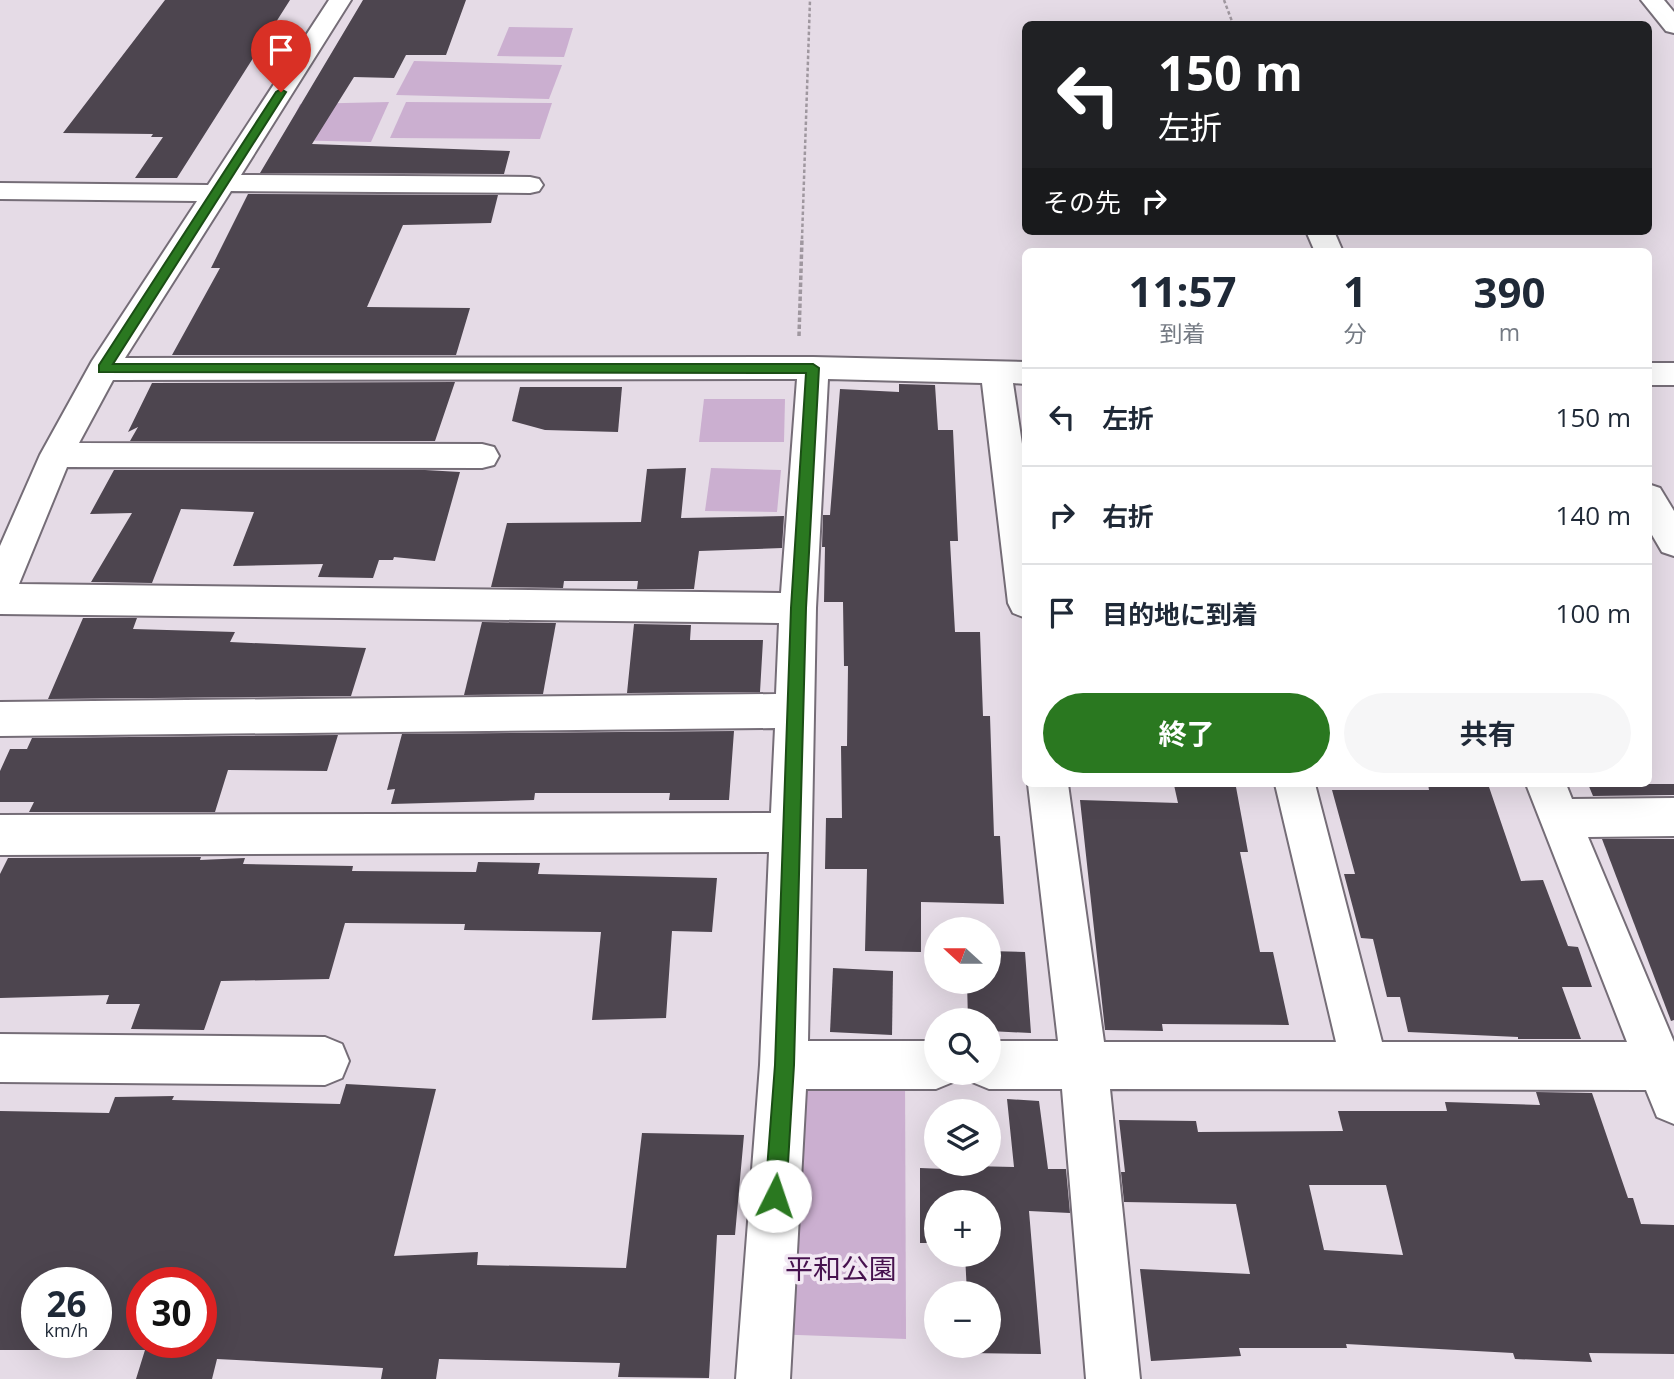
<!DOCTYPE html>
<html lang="ja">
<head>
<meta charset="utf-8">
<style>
	:root { --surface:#fff; --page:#f6f6f7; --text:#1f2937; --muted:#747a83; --line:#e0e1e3; --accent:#2a7820 }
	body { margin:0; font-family:"Open Sans","Noto Sans JP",sans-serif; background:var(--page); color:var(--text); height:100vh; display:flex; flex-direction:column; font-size:26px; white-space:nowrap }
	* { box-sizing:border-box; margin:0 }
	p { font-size:23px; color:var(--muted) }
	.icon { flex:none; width:38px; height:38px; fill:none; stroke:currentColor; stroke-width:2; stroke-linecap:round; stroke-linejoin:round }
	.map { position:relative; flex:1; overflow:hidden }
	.details { position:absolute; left:1022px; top:248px; width:630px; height:539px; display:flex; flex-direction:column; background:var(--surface); border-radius:10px; box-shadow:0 7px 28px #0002 }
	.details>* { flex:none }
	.banner { position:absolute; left:1022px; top:21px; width:630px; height:214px; border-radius:10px; box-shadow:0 7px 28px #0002; background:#202124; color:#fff; overflow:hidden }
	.needle { width:46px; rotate:291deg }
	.buttons { position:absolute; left:924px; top:917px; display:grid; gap:14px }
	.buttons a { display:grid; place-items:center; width:77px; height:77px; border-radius:50%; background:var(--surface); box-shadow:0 7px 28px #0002; font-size:35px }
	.speed { position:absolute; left:21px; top:1267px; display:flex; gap:14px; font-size:35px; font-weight:700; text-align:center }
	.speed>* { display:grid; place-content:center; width:91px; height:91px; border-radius:50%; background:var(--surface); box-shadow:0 7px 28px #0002; line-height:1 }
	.speed small { font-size:18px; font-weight:400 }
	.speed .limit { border:10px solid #d22; background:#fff; color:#111 }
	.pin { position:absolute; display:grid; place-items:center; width:60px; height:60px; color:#fff; margin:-72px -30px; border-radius:50% 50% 50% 0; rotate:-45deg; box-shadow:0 0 7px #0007 }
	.pin .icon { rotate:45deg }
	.me { position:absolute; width:77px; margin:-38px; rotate:4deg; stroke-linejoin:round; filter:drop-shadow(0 0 5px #0008) }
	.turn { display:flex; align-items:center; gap:24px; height:147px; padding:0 21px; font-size:32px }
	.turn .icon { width:91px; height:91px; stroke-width:2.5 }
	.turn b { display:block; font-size:49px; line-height:60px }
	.then { display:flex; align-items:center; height:66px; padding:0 21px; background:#0003; gap:14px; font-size:26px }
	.eta { display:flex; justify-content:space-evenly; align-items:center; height:119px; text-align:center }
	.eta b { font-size:42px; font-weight:700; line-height:49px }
	.action { display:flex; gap:14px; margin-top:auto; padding:14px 21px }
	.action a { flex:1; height:80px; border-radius:42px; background:var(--accent); color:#fff; font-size:28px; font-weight:700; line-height:80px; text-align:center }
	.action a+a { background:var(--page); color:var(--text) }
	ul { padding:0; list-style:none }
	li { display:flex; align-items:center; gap:21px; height:98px; padding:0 21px; border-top:2px solid var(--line) }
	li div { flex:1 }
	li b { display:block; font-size:26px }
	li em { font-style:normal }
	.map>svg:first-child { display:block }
	.green { fill:#cbafd0 }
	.building { fill:#4d454f; fill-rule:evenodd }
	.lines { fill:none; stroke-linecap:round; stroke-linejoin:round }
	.minor-casing { stroke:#756d77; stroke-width:4 }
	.path-far1 { stroke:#9f979f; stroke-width:2.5; stroke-dasharray:3.5 2.5; stroke-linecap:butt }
	.path { stroke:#9f979f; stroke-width:3.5; stroke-dasharray:4.5 2.5; stroke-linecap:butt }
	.minor { fill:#fff; fill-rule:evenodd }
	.route { fill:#2a7820; stroke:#1b4e15; stroke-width:2 }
	.labels { text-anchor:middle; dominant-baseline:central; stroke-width:7; stroke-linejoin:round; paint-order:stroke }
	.near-park-label { font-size:28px; fill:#47124f; stroke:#f2e8f3 }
</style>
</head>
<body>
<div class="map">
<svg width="1674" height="1379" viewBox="0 0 1674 1379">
	<rect width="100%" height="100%" fill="#e5dbe6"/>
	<g class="green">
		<polygon points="509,27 573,28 564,57 497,56"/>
		<polygon points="414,61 562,65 549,99 396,95"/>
		<polygon points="389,102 371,142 284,140 300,104"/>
		<polygon points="406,102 552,103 540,139 390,138"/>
		<polygon points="704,399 785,399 784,442 699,442"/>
		<polygon points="711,468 781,470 777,512 705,511"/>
		<polygon points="786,1065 905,1072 906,1339 771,1334"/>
	</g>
	<g class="building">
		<polygon points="165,0 290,0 177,178 135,178 163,137 151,137 153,134 63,133"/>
		<polygon points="363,0 466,0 446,55 406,55 394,78 354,77 312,144 510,151 504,174 260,173"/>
		<polygon points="248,194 498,195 491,223 403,225 367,307 470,308 456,355 172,355 220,268 211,268"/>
		<polygon points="455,382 435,441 130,441 138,427 128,432 152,383"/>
		<polygon points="899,384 935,385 938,430 953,430 958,541 950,541 955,632 980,632 983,716 990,716 994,836 1000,836 1004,904 921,902 921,952 865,951 867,869 825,869 826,818 842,818 841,746 847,746 848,666 844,666 843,602 824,602 825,547 822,547 823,515 830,515 840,389 899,392"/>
		<polygon points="520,387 622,387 618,432 545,430 512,421"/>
		<polygon points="686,468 681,518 784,516 782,548 699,551 694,589 637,589 638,581 564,581 563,588 491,587 507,523 641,522 647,469"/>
		<polygon points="114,470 425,470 460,472 435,561 394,557 393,560 379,560 373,578 318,577 323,564 233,566 254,512 181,509 152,583 91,582 132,513 90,514"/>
		<polygon points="83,618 137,618 133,629 235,632 230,642 366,648 351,696 48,699"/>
		<polygon points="482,622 556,623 543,694 464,695"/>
		<polygon points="634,624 691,625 690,640 763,640 760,692 627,693"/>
		<polygon points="734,731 729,800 669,800 670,793 535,793 534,800 391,804 395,789 387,790 402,734"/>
		<polygon points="338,735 327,771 228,770 215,812 29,812 34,802 0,802 0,771 10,749 27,749 32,738"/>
		<polygon points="1428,784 1488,784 1521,881 1543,880 1568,946 1578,947 1592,987 1562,987 1581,1039 1518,1039 1518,1037 1408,1032 1400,997 1387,997 1373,939 1361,938 1344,874 1355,874 1332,790 1429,790"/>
		<polygon points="1588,784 1674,784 1674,795 1593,796"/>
		<polygon points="1174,785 1236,787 1248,852 1240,852 1260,952 1273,952 1289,1025 1162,1024 1163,1031 1105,1030 1080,800 1178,803"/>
		<polygon points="1602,839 1674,839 1674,1020 1671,1021"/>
		<polygon points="201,857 200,860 245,858 243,864 353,866 352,871 476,872 478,862 540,863 538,874 717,878 712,932 672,931 666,1018 592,1020 601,932 464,930 465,924 345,923 329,979 221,981 204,1030 131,1029 140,1004 106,1004 109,995 0,998 0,874 8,858"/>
		<polygon points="989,951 1025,952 1031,1033 989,1031 989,1020 968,1020 967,982 989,982"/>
		<polygon points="833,968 893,971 892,1035 830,1032"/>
		<path d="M346 1084 436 1089 394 1256 478 1252 477 1265 626 1268 642 1133 744 1135 735 1235H717L709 1378 618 1377 620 1363 439 1359 436 1379H381L383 1368 217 1359 212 1379H136L145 1350H0V1111L109 1113 115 1097 174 1096 172 1100 340 1104ZM37 1283H96V1342H37ZM142 1283H201V1342H142Z"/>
		<path d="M1536 1092 1592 1093 1628 1198H1633L1641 1224 1674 1225V1354L1589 1353 1592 1362 1515 1359 1513 1353 1346 1344 1347 1348H1239L1241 1356 1151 1361 1140 1269 1250 1274 1236 1204 1124 1202 1121 1172H1125L1119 1120 1196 1121 1198 1132 1343 1131 1338 1111H1447L1445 1102 1540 1105ZM1309 1185H1386L1403 1255 1324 1250Z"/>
		<polygon points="1007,1099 1039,1101 1048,1169 1066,1169 1070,1213 1029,1211 1041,1354 970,1353 970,1346 989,1346 989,1293 967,1293 965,1255 989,1255 989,1202 936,1202 936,1243 920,1243 920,1168 970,1170 970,1166 1014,1167"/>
	</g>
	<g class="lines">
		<defs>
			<g id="minor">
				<path d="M329 0H351L241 175 530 177 539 179 543 185 539 191 530 193 231 191 125 358 813 357 1026 362V384L1013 383 1026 471V618L1013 613 1008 603 982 383 828 379 816 608 808 1041H936V1073H956L953 1082 936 1089H806L790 1379H736L760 1065 769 852 0 855V815L771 813 775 728 0 736V702L776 694 779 623 0 614V546L40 455 92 361 197 201 0 199V183L208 185ZM797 379 781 593 19 584 67 467 482 468 494 465 499 456 494 447 482 444 79 443 113 380Z"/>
				<polygon points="1641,0 1664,0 1674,12 1674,33 1666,31"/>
				<polygon points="1306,231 1334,231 1343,252 1315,252"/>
				<rect x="1648" y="363" width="26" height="22"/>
				<polygon points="1648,484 1660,488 1674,511 1674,556 1662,552 1648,528"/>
				<polygon points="1028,784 1068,784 1104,1042 1336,1042 1275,784 1315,784 1382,1042 1627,1042 1526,784 1566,784 1572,799 1674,798 1674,836 1588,837 1674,1042 1674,1124 1657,1117 1646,1090 1110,1089 1140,1379 1086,1379 1062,1089 989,1089 972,1082 969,1073 989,1073 989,1041 1058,1041"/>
				<polygon points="0,1034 325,1037 342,1044 349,1061 342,1078 325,1085 0,1082"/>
			</g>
		</defs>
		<use href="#minor" class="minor-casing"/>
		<g class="path-far1">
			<polyline points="1224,0 1233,24"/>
			<polyline points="802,239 810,0"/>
		</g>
		<polyline class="path" points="799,336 802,238"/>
		<use href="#minor" class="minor"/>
	</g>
	<polygon class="route" points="281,89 286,92 113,364 813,364 819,368 806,608 794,1065 786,1196 783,1203 775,1206 768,1203 765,1196 775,1065 791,608 806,373 99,372 99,365 276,92"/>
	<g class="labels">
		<g class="near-park-label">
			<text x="841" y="1268">平和公園</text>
		</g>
	</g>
</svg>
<div class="buttons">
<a><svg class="needle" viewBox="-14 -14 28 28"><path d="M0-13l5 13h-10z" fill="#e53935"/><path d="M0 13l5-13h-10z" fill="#747a83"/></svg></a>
<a><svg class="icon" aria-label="search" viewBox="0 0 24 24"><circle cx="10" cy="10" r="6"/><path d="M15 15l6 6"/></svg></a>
<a><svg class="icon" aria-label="layers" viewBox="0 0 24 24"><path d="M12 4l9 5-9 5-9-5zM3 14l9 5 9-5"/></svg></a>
<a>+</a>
<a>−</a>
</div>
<div class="speed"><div>26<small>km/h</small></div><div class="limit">30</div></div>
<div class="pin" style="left:281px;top:92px;background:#d93025"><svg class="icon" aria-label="arrive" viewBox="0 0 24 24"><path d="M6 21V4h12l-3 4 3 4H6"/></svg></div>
<svg class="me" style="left:775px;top:1196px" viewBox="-20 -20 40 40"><circle r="19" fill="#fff"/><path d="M0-13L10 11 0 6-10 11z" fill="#2a7820"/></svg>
<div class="banner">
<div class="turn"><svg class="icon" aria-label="left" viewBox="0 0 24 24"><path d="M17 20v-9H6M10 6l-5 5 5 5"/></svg><div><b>150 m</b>左折</div></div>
<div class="then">その先<svg class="icon" aria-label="right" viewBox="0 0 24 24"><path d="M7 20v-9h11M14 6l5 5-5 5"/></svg></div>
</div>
<section class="details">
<div class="eta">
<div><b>11:57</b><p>到着</p></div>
<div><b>1</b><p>分</p></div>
<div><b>390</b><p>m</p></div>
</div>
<ul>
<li><svg class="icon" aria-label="left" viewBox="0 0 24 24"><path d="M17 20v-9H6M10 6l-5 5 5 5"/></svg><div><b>左折</b></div><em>150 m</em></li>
<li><svg class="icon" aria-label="right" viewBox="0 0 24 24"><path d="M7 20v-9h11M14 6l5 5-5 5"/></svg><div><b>右折</b></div><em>140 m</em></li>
<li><svg class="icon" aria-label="arrive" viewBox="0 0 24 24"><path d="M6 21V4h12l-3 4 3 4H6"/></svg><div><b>目的地に到着</b></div><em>100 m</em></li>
</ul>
<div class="action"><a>終了</a><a>共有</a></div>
</section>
</div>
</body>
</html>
